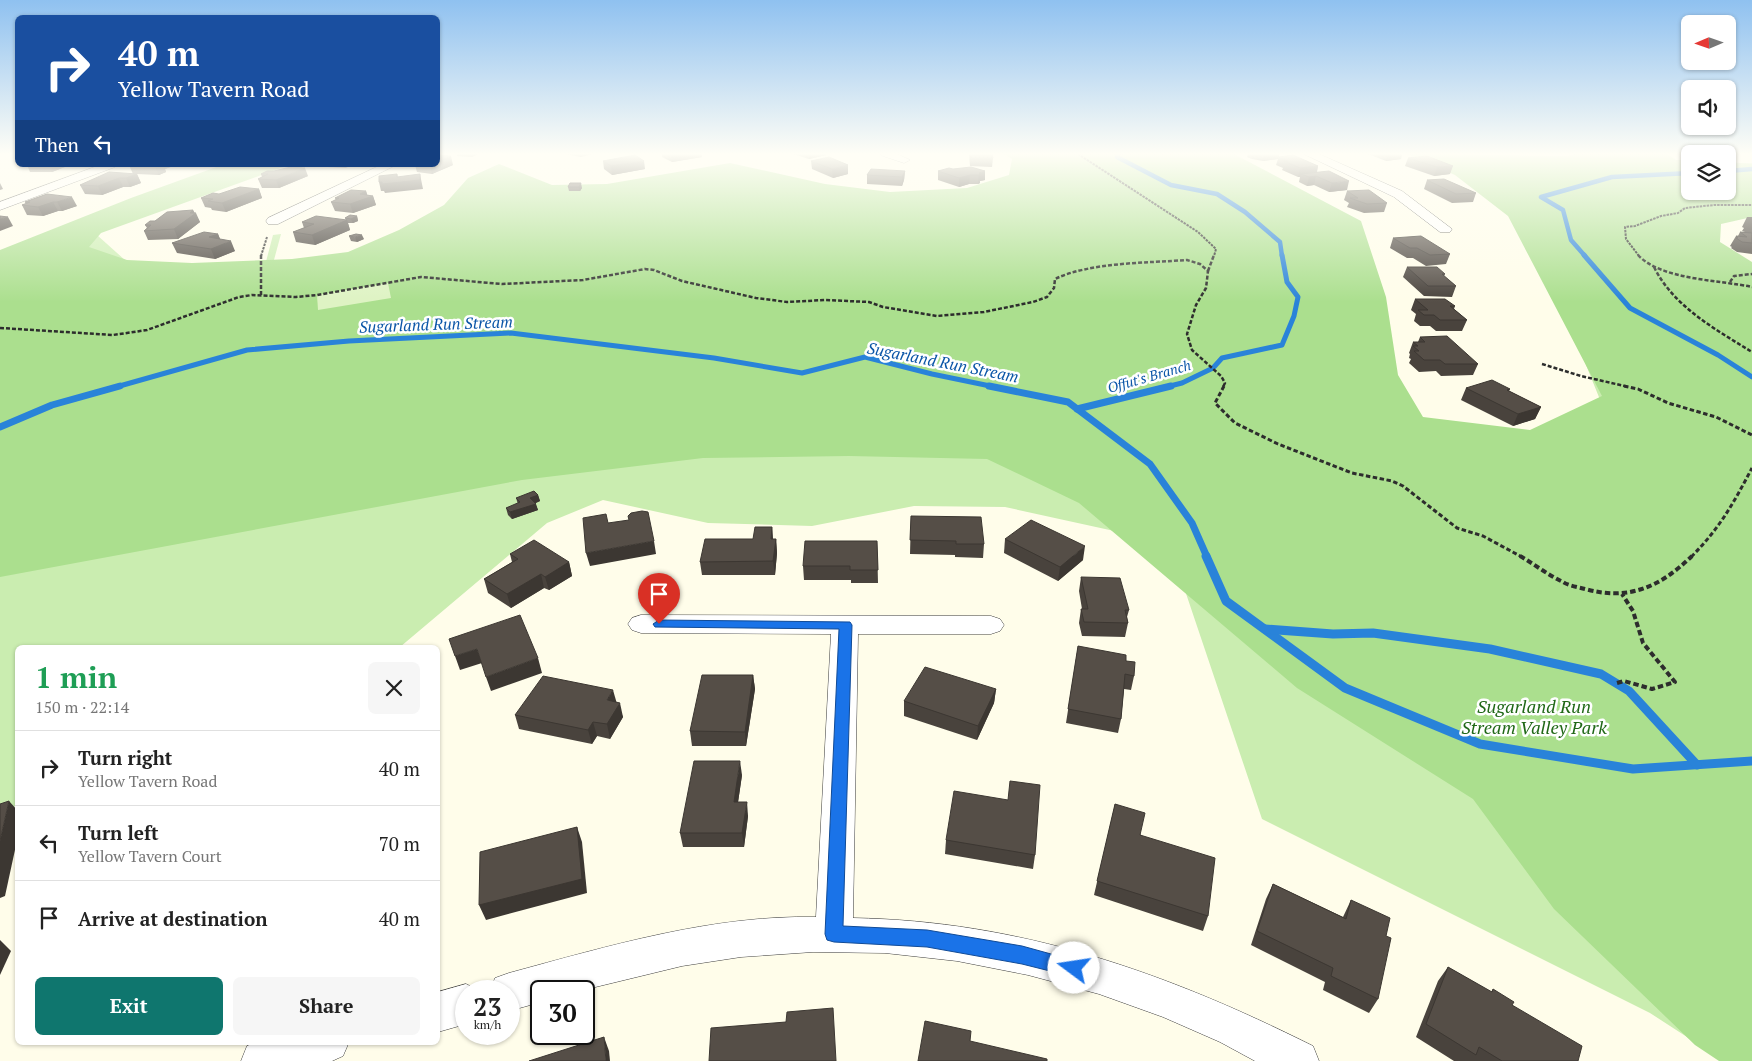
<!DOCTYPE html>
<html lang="en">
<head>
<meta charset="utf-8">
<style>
	:root { --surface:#fff; --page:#f6f6f6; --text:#222; --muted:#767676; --line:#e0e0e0; --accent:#0f766e }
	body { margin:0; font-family:"PT Serif",serif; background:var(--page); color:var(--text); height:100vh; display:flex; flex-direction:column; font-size:19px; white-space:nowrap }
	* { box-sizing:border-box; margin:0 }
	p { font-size:16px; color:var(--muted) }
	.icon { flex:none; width:28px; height:28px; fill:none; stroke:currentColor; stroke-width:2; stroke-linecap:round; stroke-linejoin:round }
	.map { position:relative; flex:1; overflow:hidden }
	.drawer { position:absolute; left:15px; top:645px; width:425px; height:400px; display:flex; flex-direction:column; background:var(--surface); border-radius:8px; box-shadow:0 1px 4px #0004 }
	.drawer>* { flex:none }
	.banner { position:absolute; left:15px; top:15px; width:425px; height:152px; border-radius:8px; box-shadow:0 1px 4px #0004; background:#1a4fa0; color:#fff; overflow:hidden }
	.needle { width:32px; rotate:268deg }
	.tools { position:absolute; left:1681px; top:15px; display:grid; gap:10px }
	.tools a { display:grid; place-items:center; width:55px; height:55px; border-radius:8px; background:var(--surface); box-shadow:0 1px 4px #0004; font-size:25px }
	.speed { position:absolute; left:455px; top:980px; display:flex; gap:10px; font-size:25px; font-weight:700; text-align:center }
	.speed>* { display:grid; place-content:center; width:65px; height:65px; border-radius:50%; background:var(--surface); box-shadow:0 1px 4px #0004; line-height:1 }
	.speed small { font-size:12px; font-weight:400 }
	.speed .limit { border:2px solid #111; border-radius:8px; background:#fff; color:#111 }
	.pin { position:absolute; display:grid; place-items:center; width:42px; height:42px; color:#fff; margin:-51px -21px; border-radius:50% 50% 50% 0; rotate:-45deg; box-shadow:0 0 5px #0007 }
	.pin .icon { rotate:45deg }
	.me { position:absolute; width:55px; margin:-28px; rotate:284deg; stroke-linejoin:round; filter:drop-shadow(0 0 4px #0008) }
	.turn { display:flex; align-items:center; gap:18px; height:105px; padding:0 20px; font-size:22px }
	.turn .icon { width:65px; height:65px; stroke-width:2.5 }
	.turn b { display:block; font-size:35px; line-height:42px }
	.then { display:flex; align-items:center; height:48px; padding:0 20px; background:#0003; gap:10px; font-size:19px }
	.round { display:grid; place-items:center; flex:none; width:52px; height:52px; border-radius:8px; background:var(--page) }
	.overview { display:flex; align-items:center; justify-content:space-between; height:85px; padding:0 20px }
	h1 { font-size:30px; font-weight:700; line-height:38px; color:#1e9e55 }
	.button { display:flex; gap:10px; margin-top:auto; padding:10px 20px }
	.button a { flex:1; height:58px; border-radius:8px; background:var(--accent); color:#fff; font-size:20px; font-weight:700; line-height:58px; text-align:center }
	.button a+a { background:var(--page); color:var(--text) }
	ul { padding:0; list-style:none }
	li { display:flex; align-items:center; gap:15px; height:75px; padding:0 20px; border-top:1px solid var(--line) }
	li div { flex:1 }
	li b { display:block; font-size:19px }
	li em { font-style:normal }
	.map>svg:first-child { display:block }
	.green { fill:#caedb0 }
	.forest { fill:#abdf8e }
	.pitch { fill:#def3c3 }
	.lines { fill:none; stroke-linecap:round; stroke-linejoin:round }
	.stream-far3 { stroke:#2983d9; stroke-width:4.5 }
	.stream-far2 { stroke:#2983d9; stroke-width:5 }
	.stream-far1 { stroke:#2983d9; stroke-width:7 }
	.stream { stroke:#2983d9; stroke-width:9 }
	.minor-casing { stroke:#3e3e3e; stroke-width:1 }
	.path-far3 { stroke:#2d2d2d; stroke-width:2; stroke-dasharray:2.5 1; stroke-linecap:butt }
	.path-far2 { stroke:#2d2d2d; stroke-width:2.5; stroke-dasharray:4 2; stroke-linecap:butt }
	.path-far1 { stroke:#2d2d2d; stroke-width:3; stroke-dasharray:4.5 2.5; stroke-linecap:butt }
	.path { stroke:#2d2d2d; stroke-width:4; stroke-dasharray:5.5 3; stroke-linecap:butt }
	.minor { fill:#fff; fill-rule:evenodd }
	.wall { fill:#49433d }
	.shaded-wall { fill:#3c3732 }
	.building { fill:#554e47; stroke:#3c3732 }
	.route { fill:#1a73e8; stroke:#114b97 }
	.labels { text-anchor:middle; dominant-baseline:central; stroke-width:5; stroke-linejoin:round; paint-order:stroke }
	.far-water-label { font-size:14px; font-style:italic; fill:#0a55a7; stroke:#fff }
	.water-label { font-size:16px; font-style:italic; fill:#0a55a7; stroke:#fff }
	.near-park-label { font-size:18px; font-style:italic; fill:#206817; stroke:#fff }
</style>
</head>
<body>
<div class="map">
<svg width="1752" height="1061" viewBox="0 0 1752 1061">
	<rect width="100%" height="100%" fill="#fffdea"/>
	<polygon class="green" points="1736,163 1752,163 1752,213 1704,211 1752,1061 1724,1061 1650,1013 1262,819 1169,543 1005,507 914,506 812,526 708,523 603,500 547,523 400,647 18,648 17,806 0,809 0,269 97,235 155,287 263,273 273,235 281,234 271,271 1315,347 1470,466 1613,432 1512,181 1690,191 1728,191"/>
	<polygon class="forest" points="1004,154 1234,154 1361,221 1386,297 1398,375 1423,417 1530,430 1602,396 1508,216 1455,175 1407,154 1567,156 1576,154 1667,154 1676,160 1690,160 1690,191 1728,191 1728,162 1752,164 1752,217 1721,224 1720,242 1752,262 1752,1061 1719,1061 1695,1045 1554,909 1473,799 1297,688 1079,503 987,459 849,456 703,458 522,480 0,577 0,250 131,198 222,165 289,165 101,233 89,247 127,260 192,263 292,259 348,252 399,230 444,205 468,178 499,164 552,185 607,184 730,163 825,184 890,192 967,188 1009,175 1012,159"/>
	<polygon class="pitch" points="388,283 391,298 318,310 317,295"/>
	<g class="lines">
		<g class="stream-far3">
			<polyline points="1118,154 1117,157 1171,185 1217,194 1245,212 1280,242 1282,256"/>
			<polyline points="1728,171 1752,169"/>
			<polyline points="1585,256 1571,240 1563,210 1541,197 1612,177 1690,173"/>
		</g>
		<g class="stream-far2">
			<polyline points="1584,255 1630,308 1718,355 1752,377"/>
			<polyline points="116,387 247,350 349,341 511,333 714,358 802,373 865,357 932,374 995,387"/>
			<polyline points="1166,387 1182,383 1213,368 1222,358 1282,345 1294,316 1298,297 1287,282 1282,255"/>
		</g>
		<g class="stream-far1">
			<polyline points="989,386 1068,402 1150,464 1192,523 1207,557"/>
			<polyline points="1077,409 1171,386"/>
			<polyline points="0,427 52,405 120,386"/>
		</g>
		<g class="stream">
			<polyline points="1206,556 1226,601 1345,688 1480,744 1633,769 1752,761"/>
			<polyline points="1265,629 1333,634 1373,633 1490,649 1601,674 1629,691 1697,765"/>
		</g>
		<defs>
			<g id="minor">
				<polygon points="881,154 897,154 910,160 904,163 883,156"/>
				<polygon points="1304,154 1319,154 1402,191 1452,229 1450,232 1440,232 1394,197"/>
				<polygon points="100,165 117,165 115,167 0,210 0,202"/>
				<polygon points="381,165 396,165 278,224 268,224 266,221 268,218"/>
				<path d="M641 615 991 616 1000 619 1004 625 1000 631 991 634H858L853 918C1020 921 1165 972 1313 1046L1319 1061H1255L1220 1042 1163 1017 1099 994 1028 975 957 961 885 953 813 952 741 957 682 966 579 991H541V1002L509 1011V991H490L495 978 509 973C609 946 712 915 816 917L831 634 641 633 632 630 628 624 632 618Z"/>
				<polygon points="466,984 480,991 466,991 466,1024 438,1032 438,992"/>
				<polygon points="257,1042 349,1042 343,1056 332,1061 241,1061 247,1046"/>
			</g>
		</defs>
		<use href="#minor" class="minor-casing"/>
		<g class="path-far3">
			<polyline points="1078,154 1198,232 1216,249 1214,256"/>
			<polyline points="261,256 267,237"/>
			<polyline points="1639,256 1626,239 1625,227 1635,226 1661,216 1678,213 1685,208 1714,205 1752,205"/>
		</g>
		<g class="path-far2">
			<path d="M1638 255C1661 280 1720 280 1752 287"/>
			<path d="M1654 267C1674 307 1715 329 1752 352"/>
			<polyline points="1208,271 1214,255"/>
			<polyline points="1730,282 1734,276 1752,274"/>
			<polyline points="261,295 261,255"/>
			<path d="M0 328 113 335 147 330 239 297 252 295 296 297 317 295 421 277 502 284 583 280 645 269 654 270 682 281 756 298 787 302 825 300 869 302 883 307 937 316 984 312 1033 302 1047 297 1054 288 1055 279C1090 262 1148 263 1187 260L1200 264 1208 271 1206 288 1196 305 1187 334 1192 350 1221 376 1225 383 1223 387"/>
			<polyline points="1542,364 1581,376 1629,387"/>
		</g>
		<g class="path-far1">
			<polyline points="1224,386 1215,403 1235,423 1278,444 1352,473 1392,481 1403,486 1457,528 1483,536 1522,557"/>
			<polyline points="1624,386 1638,389 1668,403 1716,417 1752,435"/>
			<path d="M1691 557C1720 528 1733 504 1752 468"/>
		</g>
		<g class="path">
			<path d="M1520 556C1534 564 1548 575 1563 582 1569 586 1578 587 1585 589 1629 601 1660 587 1692 556"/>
			<polyline points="1617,683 1624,681 1652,689 1675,682 1643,643 1633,611 1622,594"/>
		</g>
		<use href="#minor" class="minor"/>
	</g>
	<g class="wall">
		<polygon points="457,154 478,154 472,157 457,156"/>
		<polygon points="566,154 593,154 580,157"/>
		<polygon points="662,154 702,154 702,157 672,162 662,157"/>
		<polygon points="793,154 826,154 826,155 809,159"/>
		<polygon points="969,154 992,154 993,158 992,167 970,166"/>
		<polygon points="1248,154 1279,154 1279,157 1318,166 1317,172 1347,190 1329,192 1314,185 1307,186 1299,182 1300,177 1298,177 1282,170 1283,168 1276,165 1278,159 1263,161 1252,159 1247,157"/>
		<polygon points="1368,154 1402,154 1401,159 1386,161"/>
		<polygon points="1427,156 1450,174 1434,176 1405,166 1408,158"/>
		<polygon points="603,161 645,169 612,175 604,169"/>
		<polygon points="811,161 848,174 833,178 812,169"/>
		<polygon points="27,165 70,165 52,172 30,172"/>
		<polygon points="129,165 176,165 165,169 166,172 159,175 137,174 141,183 130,187 123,187 102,195 85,194 80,185 133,174"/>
		<polygon points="326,165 353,165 345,168 327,167"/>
		<polygon points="415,165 453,165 432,174 417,172"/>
		<polygon points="953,169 985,171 985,180 980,181 980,183 978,184 969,184 959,187 938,180 938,171"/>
		<polygon points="905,171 904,180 902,186 867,184 867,175"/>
		<polygon points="261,174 308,176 279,188 262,188 258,179 262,177"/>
		<polygon points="1427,180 1476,193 1473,202 1452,203 1424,189"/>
		<polygon points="570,183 582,188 580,191 569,191 568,187"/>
		<polygon points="259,189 262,198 226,212 212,210 211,208 205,207 201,198 219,194"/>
		<polygon points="366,191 367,195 373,196 376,205 353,213 335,211 331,202 336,200 335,198"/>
		<polygon points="1347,191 1387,203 1384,212 1364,213 1347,207 1349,203 1344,200"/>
		<polygon points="47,194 77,206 62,211 58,211 43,216 27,215 22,205 26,204 25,202"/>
		<polygon points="193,210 200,222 178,239 148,240 144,231 147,228 145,225 155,221"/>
		<polygon points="357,216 358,221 353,223 348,223 350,230 315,245 296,242 293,232 304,228 302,222 346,220 345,218"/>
		<polygon points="1747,217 1752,217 1752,254 1737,252 1731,248 1732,247 1730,246 1736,236 1738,236 1740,232 1745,232 1742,231 1744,228 1742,227"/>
		<polygon points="218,234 220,239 235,251 215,259 177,253 172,243"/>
		<polygon points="349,236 364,239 357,242 351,241"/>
		<polygon points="1393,238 1450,254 1446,264 1426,266 1413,258 1407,258 1390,248"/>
		<polygon points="1407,267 1445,274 1444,276 1456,286 1452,297 1424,296 1403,277"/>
		<polygon points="1415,299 1455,306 1454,309 1467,320 1462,331 1436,331 1430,326 1420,326 1414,321 1416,314 1411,310"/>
		<polygon points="1420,337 1478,364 1473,375 1441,376 1436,371 1419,372 1409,363 1411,359 1409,358 1410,354 1409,353 1413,342 1418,342"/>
		<polygon points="1466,388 1510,389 1509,391 1541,407 1535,419 1513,426 1461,400"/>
		<polygon points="538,495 540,501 535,503 538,510 512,519 508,515 506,508 518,504 516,498"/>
		<polygon points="911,516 984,544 983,558 955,557 955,555 910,554"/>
		<polygon points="772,527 773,539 776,539 777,553 775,575 702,575 700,562 753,539"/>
		<polygon points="1005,539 1083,560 1058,581 1004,553"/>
		<polygon points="877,541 878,583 851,583 851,580 804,580 803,566"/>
		<polygon points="510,554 569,562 572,576 549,590 544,588 511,608 488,593 484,579 512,562"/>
		<polygon points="1081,577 1129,610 1127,617 1128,623 1125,637 1082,636 1079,623 1081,609 1082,609 1079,591"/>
		<polygon points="1078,646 1126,661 1134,676 1131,690 1124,689 1121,719 1118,733 1066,723"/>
		<polygon points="753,675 755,689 746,746 692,746 690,731"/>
		<polygon points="996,689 994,703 977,740 904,716 904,701"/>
		<polygon points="616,702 623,717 610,739 597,736 592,744 519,729 515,715"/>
		<polygon points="742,775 738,802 748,816 744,847 683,847 680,833"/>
		<polygon points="1008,800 1035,855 1033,869 945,854 946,840"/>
		<polygon points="1115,804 1208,916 1203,931 1094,895"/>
		<polygon points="1273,884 1343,917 1351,900 1378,999 1369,1013 1323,990 1325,982 1251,945 1266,899"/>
		<polygon points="1448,967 1491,992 1493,989 1578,1061 1454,1061 1416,1037 1438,981"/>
	</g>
	<g class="shaded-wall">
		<polygon points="472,154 478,154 472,157"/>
		<polygon points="579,154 593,154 580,157"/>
		<polygon points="671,154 702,154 702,157 672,162"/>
		<polygon points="809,154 826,154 826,155 809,159"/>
		<polygon points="1264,154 1279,154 1278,159 1263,161"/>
		<polygon points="1388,154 1402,154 1401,159 1386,161"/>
		<polygon points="451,156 453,165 432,174 430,165 438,165 438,162"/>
		<polygon points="644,161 645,169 612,175 611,166"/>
		<polygon points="48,165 70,165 52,172"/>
		<polygon points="157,165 176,165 165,169 166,172 159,175 155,167"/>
		<polygon points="344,165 353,165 345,168"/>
		<polygon points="848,165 848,174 833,178 832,169"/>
		<polygon points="1318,166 1316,175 1301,174 1300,177 1298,177 1300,168"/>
		<polygon points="1453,166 1450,174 1434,176 1437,167"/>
		<polygon points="305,168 308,176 279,188 276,180"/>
		<polygon points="905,171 904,180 902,186 902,177"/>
		<polygon points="985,171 985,180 980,181 980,183 978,184 979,173"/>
		<polygon points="137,174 141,183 130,187 126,178"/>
		<polygon points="397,174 399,182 420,174 423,189 385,193 384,191 381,191 379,182 397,177"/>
		<polygon points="970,175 969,184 959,187 959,178"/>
		<polygon points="1316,176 1314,185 1307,186 1309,177"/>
		<polygon points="119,178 123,187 102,195 98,186"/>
		<polygon points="1349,181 1347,190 1329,192 1332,183"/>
		<polygon points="0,183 3,189 0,190"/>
		<polygon points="581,183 582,188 580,191 579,187"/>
		<polygon points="259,189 262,198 226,212 222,203"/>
		<polygon points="366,191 368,197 373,196 376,205 353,213 350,204 360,194"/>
		<polygon points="72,197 77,206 62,211 57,202"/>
		<polygon points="53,202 58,211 43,216 38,207"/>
		<polygon points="193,210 195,214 196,213 200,222 178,239 174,229"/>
		<polygon points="357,216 358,221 353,223 351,219"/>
		<polygon points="8,217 13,226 0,231 0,219"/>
		<polygon points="347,220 350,230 315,245 312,235"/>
		<polygon points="218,234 222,244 209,237"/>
		<polygon points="362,235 364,239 357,242 355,237"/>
		<polygon points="231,241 235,251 215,259 211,249"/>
		<polygon points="1541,407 1535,419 1513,426 1518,414"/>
		<polygon points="538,495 540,501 532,505 530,498"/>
		<polygon points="536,504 538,510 512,519 510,512"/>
		<polygon points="772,527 773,541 771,539"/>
		<polygon points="776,539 777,553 775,575 773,561"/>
		<polygon points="654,541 656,554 590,566 586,553"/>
		<polygon points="1085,546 1083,560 1058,581 1060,567"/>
		<polygon points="569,562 572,576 549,590 545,577"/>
		<polygon points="541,574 544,588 511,608 507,594"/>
		<polygon points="477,649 482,663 460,670 455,656"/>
		<polygon points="538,658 542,673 491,691 486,677"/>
		<polygon points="753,675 755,689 746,746 745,732"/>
		<polygon points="996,689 994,703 977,740 978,726"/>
		<polygon points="613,690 617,704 607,700"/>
		<polygon points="620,703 623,717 610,739 607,724"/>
		<polygon points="593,722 597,736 592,744 588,730"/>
		<polygon points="740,761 742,775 736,816 734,802"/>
		<polygon points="9,801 18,811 18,836 5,896 0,898 0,841"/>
		<polygon points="747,802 748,816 744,847 742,833"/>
		<polygon points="577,827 582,842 587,893 486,920 479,905"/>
		<polygon points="0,940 11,951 0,975"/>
		<polygon points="604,1037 609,1051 610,1061 606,1061"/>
	</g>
	<g class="building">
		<polygon points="970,154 992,154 993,158 971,158"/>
		<polygon points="438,155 451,156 438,162"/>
		<polygon points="635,155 644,161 611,166 603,161"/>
		<polygon points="1293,155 1318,166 1300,168 1284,161 1288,161 1279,157"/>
		<polygon points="1427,156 1453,166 1437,167 1408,158"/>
		<polygon points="829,157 848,165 832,169 811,161"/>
		<polygon points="129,165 159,165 155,167"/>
		<polygon points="291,167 305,168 276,180 258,179 268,174 261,174 267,171 274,171"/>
		<polygon points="971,167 985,171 979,173 980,174 979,175 970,175 959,178 938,171 949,168 953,169"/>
		<polygon points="871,169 905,171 902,177 867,175"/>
		<polygon points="1329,171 1349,181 1332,183 1316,176 1309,177 1301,174"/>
		<polygon points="109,172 137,174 126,178 119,178 98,186 80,185"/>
		<polygon points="397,174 397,177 420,174 420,180 382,184 382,182 379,182 379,176"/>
		<polygon points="1444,179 1476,193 1456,194 1427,180"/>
		<polygon points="570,183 581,183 579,187 568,187"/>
		<polygon points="240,187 259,189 222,203 208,201 213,199 201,198 213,193 219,194"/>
		<polygon points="351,190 366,191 360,194 373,196 350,204 331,202 339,198 335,198"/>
		<polygon points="1369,190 1387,203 1367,204 1350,198 1358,198 1347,191"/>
		<polygon points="47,194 72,197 57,202 53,202 38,207 22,205 30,202 25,202"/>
		<polygon points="193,210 190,213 196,213 174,229 144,231 151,225 145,225 150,221 155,221 167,212"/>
		<polygon points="350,215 357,216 351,219 345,218"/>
		<polygon points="0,216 8,217 0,219"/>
		<polygon points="316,216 347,220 312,235 293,232 314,224 302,222"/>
		<polygon points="204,232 218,234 209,237 231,241 211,249 172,243"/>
		<polygon points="1740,232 1752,233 1752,243 1742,242 1736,238 1738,238 1736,236 1747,237"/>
		<polygon points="356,234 362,235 355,237 349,236"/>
		<polygon points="1421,236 1450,254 1430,255 1417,248 1410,248 1393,238"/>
		<polygon points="1407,267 1437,267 1445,274 1442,274 1456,286 1428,286"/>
		<polygon points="1415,299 1445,299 1455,306 1450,306 1467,320 1440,320 1434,315 1424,315 1418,310 1428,310"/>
		<polygon points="1447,336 1478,364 1445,364 1440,360 1424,360 1414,351 1419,351 1413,346 1418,346 1413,342 1425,342 1420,337"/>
		<polygon points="1492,380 1510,389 1507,390 1541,407 1518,414 1466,388"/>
		<polygon points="534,491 538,495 530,498 536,504 510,512 506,508 520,502 516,498"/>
		<polygon points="642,511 648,512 654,541 586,553 583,518 606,514 608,523 629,520 628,516 631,513"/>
		<polygon points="911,516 981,517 984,544 956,544 956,541 910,540"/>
		<polygon points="1031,520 1085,546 1060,567 1005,539"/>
		<polygon points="755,527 772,527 771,539 776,539 773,561 700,562 705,539 753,539"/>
		<polygon points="534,540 569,562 545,577 541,574 507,594 484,579 518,559 510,554"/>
		<polygon points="805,541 877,541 878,570 850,570 850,566 803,566"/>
		<polygon points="1081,577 1120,578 1129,610 1125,610 1128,623 1084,622 1081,609 1088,609"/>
		<polygon points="520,615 538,658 486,677 477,649 455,656 449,639"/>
		<polygon points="1078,646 1126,655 1126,661 1135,662 1134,676 1125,674 1121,719 1068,709"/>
		<polygon points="925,667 996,689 978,726 904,701"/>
		<polygon points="702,675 753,675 745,732 690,731"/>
		<polygon points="543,676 613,690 607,700 620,703 607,724 593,722 588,730 515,715"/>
		<polygon points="694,761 740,761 734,802 747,802 742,833 680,833"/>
		<polygon points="1010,781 1040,785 1035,855 946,840 954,791 1008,800"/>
		<polygon points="9,801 0,841 0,804"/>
		<polygon points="1115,804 1145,813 1140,835 1215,858 1208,916 1097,881"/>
		<polygon points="577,827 582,879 479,905 480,852"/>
		<polygon points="1273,884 1346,919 1351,900 1390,918 1386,936 1391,938 1378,999 1331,976 1333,968 1257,931"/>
		<polygon points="1448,967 1492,992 1493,989 1514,1002 1512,1005 1582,1046 1578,1061 1502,1061 1479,1047 1476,1055 1426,1024"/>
		<polygon points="833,1008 836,1061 709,1061 711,1028 786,1022 787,1012"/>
		<polygon points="925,1021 971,1031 970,1041 1047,1059 1047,1061 918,1061"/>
		<polygon points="604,1037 606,1061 529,1061"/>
	</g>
	<linearGradient id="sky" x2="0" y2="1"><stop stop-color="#8fc1f0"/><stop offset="0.51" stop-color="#fffef6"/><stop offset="1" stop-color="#fffef6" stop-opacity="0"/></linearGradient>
	<rect width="1752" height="302" fill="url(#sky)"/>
	<polygon class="route" points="659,620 850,622 852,625 843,926 927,930 1022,946 1080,962 1083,968 1080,974 1074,977 1022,964 927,947 834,942 827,940 825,934 839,629 655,627 653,624"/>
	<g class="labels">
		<g class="far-water-label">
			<text transform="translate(1149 376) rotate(-16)">Offut's Branch</text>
		</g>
		<g class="water-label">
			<text transform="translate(436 324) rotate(-2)">Sugarland Run Stream</text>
			<text transform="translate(943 362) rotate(11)">Sugarland Run Stream</text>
		</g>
		<g class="near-park-label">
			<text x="1534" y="706">Sugarland Run<tspan x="1534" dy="21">Stream Valley Park</tspan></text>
		</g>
	</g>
</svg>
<div class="tools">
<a><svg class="needle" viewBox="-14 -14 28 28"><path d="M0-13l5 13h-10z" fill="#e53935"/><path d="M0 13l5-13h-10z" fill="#767676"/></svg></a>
<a><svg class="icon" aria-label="sound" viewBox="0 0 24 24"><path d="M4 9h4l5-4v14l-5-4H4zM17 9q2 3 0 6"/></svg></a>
<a><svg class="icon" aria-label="layers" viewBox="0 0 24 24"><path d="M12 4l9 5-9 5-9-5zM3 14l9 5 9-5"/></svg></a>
</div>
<div class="speed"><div>23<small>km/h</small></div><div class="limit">30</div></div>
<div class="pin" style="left:659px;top:624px;background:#d93025"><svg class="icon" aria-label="arrive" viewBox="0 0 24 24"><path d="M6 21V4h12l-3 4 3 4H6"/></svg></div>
<svg class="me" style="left:1074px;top:968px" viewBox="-20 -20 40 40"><circle r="19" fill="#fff"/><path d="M0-13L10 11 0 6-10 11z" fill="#1a73e8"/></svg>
<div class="banner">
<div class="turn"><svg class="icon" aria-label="right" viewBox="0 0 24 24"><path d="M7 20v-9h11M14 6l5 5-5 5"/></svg><div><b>40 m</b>Yellow Tavern Road</div></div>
<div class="then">Then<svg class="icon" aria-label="left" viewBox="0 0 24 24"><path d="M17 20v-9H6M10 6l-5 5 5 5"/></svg></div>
</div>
<section class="drawer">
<div class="overview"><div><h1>1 min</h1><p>150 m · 22:14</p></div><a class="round"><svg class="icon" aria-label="close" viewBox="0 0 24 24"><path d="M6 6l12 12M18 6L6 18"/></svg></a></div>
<ul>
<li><svg class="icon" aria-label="right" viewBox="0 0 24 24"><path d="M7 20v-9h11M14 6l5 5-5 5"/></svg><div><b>Turn right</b><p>Yellow Tavern Road</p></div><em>40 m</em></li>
<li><svg class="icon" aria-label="left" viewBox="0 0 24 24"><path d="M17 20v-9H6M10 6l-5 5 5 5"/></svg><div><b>Turn left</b><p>Yellow Tavern Court</p></div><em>70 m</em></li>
<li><svg class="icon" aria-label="arrive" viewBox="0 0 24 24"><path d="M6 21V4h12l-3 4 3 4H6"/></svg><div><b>Arrive at destination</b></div><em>40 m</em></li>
</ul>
<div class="button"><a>Exit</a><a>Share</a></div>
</section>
</div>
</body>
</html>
